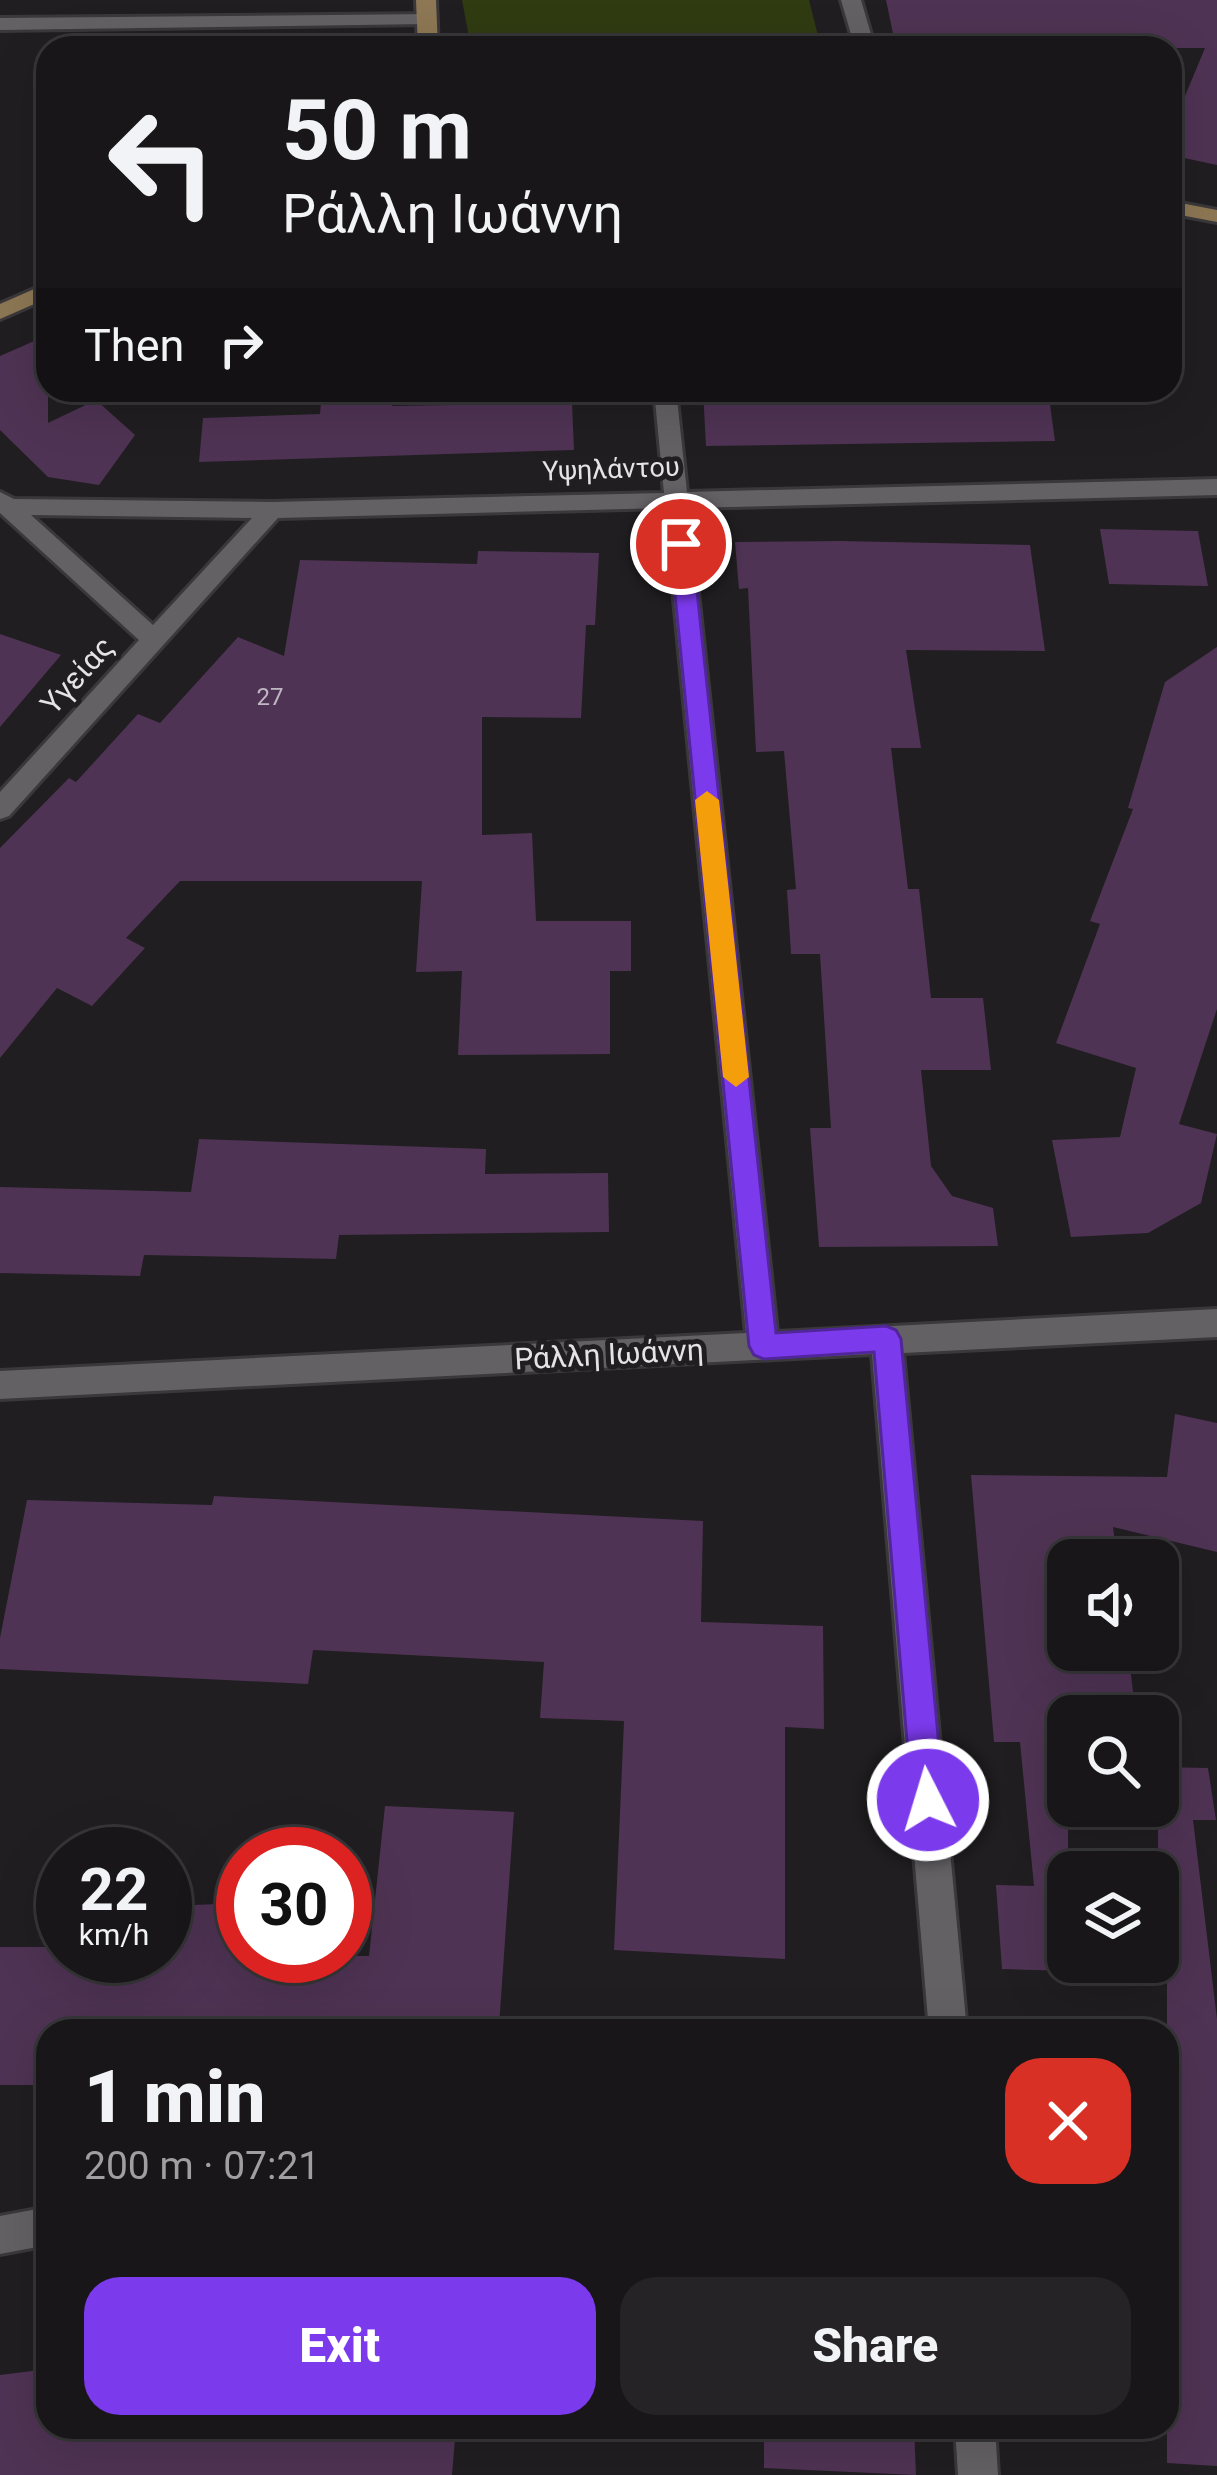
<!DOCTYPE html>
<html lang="en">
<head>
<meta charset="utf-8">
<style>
	:root { --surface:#181618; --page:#252325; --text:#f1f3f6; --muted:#9f9fa2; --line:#363537; --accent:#7c3aed }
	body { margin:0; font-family:Roboto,sans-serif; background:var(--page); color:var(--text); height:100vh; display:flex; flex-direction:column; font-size:45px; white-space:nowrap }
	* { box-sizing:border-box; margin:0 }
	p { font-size:39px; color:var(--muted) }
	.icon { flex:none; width:66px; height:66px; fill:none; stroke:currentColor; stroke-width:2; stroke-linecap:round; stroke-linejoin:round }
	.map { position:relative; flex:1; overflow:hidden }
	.side { position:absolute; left:36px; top:2019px; width:1143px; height:420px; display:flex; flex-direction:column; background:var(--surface); border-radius:36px; box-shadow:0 12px 48px #0002,0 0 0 3px var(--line) }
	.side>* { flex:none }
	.top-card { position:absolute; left:36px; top:36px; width:1146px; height:366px; border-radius:36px; box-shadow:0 12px 48px #0002,0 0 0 3px var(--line); background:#181618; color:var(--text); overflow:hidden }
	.tools { position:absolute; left:1047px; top:1539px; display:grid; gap:24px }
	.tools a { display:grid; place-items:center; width:132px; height:132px; border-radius:24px; background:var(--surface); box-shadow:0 12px 48px #0002,0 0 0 3px var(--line); font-size:60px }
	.speed { position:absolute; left:36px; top:1827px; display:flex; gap:24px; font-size:60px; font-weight:700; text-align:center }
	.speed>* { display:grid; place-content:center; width:156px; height:156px; border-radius:50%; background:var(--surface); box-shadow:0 12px 48px #0002,0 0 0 3px var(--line); line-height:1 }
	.speed small { font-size:30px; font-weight:400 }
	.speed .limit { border:18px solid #d22; background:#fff; color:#111 }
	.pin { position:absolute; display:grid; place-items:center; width:102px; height:102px; color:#fff; margin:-51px; border:6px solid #fff; border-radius:50%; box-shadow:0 3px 12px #0007 }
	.me { position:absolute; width:132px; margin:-66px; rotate:355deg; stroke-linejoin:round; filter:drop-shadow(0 0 9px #0008) }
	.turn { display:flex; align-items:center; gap:42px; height:252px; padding:0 48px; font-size:54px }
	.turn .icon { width:156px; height:156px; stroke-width:2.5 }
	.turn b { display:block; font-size:84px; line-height:102px }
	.then { display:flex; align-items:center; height:114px; padding:0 48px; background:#0003; gap:24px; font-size:45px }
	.round { display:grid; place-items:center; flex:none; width:126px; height:126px; border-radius:36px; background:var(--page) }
	.overview { display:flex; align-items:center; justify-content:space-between; height:204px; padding:0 48px }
	h1 { font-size:72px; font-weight:800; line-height:90px }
	.primary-button { display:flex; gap:24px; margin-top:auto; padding:24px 48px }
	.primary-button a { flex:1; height:138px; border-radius:36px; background:var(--accent); color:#fff; font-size:48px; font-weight:800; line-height:138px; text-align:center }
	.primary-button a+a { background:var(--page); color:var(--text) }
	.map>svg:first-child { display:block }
	.green { fill:#303b12 }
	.building { fill:#4f3354 }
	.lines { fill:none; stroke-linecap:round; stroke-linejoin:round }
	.street-casing { stroke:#3a383a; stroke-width:6 }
	.secondary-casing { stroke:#3a383a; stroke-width:6 }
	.street { fill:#636164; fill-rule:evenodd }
	.secondary { fill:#8d7754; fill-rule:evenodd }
	.route { fill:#7c3aed; stroke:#51269a; stroke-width:3 }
	.slow { fill:#f59e0b }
	.labels { text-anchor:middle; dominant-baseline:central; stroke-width:10; stroke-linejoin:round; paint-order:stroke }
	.number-label { font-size:24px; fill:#bfb7c1 }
	.far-street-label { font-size:27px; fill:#e4e3e5; stroke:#201e20 }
	.street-label { font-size:30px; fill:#e4e3e5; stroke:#201e20 }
</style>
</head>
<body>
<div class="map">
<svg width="1217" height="2475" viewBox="0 0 1217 2475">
	<rect width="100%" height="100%" fill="#201e20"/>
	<polygon class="green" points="462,0 809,0 821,48 471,48"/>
	<g class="building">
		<polygon points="886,0 1217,0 1217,165 1170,155 1170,132 1205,48 896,48"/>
		<polygon points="48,335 48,423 96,400 135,435 99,485 48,477 0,430 0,356"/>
		<polygon points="322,390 393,390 392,406 572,403 574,450 199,462 203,418 320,414"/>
		<polygon points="703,390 1048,390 1055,441 706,446"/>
		<polygon points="1100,529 1198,531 1208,586 1109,584"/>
		<polygon points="841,541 1030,545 1045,651 906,650 921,748 891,748 908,889 919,889 931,998 983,998 991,1070 921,1070 931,1166 952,1196 993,1208 998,1246 819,1247 810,1128 831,1128 820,954 791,954 787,890 796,889 784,751 756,752 748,588 739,589 735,542"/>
		<polygon points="478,551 599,553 595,625 586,625 581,718 482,717 482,835 532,833 536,921 631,921 631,971 610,971 610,1054 458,1055 462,971 416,972 422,881 180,881 126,938 145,948 92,1006 57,988 0,1058 0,848 69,778 76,782 138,714 160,723 238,637 284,656 300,560 477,564"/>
		<polygon points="0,634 61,655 0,727"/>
		<polygon points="1217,647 1217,1009 1179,1124 1217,1134 1201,1203 1148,1233 1071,1237 1052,1140 1120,1137 1136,1068 1056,1043 1100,924 1090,921 1133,809 1128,808 1165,682"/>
		<polygon points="199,1139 486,1149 485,1174 608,1173 609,1232 339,1235 336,1259 144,1255 140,1276 0,1273 0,1187 191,1192"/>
		<polygon points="1175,1414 1217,1423 1217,1552 1113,1527 1117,1560 1068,1560 1068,1650 1128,1650 1136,1716 1068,1716 1068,1971 1002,1969 996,1885 1034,1886 1020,1742 994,1742 971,1475 1167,1477"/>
		<polygon points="214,1496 703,1521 701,1622 823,1626 824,1729 785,1727 785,1959 614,1950 624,1721 540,1718 544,1662 313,1650 308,1684 0,1669 0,1638 27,1500 212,1505"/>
		<polygon points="1158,1767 1208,1768 1216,1820 1193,1820 1217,2019 1217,2466 1167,2463 1167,1973 1158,1973"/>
		<polygon points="385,1806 514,1812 499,2026 308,2016 307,2031 48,2031 48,2085 0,2085 0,1947 63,1947 63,1956 166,1956 169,1906 243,1903 243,1956 369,1956"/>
		<polygon points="48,2369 48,2427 456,2427 452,2475 0,2475 0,2375"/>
		<polygon points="764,2427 914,2427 916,2475 764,2468"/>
	</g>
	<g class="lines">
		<defs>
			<g id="street">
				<polygon points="841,0 861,0 875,48 855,48"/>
				<polygon points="435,14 435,22 428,24 0,30 0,18"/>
				<path d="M654 390H676L687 492 1217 479V495L689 508 777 1332 1217 1309V1337L903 1353 967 2031H929L872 1354 0 1399V1371L746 1333 665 508 278 518 9 816 0 819V792L139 640 0 513V492L14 499 272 502 664 493ZM31 515 252 518 153 625Z"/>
				<polygon points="48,2207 48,2245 0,2254 0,2216"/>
				<polygon points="955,2427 995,2427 998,2475 958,2475"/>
			</g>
			<g id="secondary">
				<polygon points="416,0 436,0 438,48 418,48"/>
				<polygon points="1170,201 1217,210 1217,222 1170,213"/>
				<polygon points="48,283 48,298 0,319 0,304"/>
			</g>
		</defs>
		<use href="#street" class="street-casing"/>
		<use href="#secondary" class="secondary-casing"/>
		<use href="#street" class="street"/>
		<use href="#secondary" class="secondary"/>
	</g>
	<polygon class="route" points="681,537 692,544 776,1333 886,1326 896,1330 901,1339 944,1800 939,1812 928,1816 916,1812 912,1800 874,1352 764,1359 754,1355 749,1346 670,544"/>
	<polygon class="slow" points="707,791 719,800 749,1077 736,1087 723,1077 695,800"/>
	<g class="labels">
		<g class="number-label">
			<text x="270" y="697">27</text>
		</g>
		<g class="far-street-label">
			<text transform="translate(611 469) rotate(-2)">Υψηλάντου</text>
		</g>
		<g class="street-label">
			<text transform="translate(77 675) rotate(-48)">Υγείας</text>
			<text transform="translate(609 1354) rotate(-3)">Ράλλη Ιωάννη</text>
		</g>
	</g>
</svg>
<div class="tools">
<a><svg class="icon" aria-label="sound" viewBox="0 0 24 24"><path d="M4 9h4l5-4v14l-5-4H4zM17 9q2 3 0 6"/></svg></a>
<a><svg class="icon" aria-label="search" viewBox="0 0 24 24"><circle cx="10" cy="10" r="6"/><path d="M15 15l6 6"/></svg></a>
<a><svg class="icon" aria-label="layers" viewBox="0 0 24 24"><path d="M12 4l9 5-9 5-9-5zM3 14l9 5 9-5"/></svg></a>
</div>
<div class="speed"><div>22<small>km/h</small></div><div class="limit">30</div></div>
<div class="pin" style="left:681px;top:544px;background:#d93025"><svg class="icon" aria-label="arrive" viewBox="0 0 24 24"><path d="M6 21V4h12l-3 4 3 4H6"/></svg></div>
<svg class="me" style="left:928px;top:1800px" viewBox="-20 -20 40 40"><circle r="17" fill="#7c3aed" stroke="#fff" stroke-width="3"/><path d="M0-11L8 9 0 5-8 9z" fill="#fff"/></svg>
<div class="top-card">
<div class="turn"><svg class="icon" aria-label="left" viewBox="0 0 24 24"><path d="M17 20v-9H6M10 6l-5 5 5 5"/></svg><div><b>50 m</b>Ράλλη Ιωάννη</div></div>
<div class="then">Then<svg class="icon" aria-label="right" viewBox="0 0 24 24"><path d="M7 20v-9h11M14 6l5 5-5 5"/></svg></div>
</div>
<section class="side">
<div class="overview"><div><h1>1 min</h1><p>200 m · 07:21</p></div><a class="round" style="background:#d93025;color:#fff"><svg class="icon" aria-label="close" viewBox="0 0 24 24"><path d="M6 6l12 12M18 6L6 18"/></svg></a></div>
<div class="primary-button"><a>Exit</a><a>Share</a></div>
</section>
</div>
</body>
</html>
